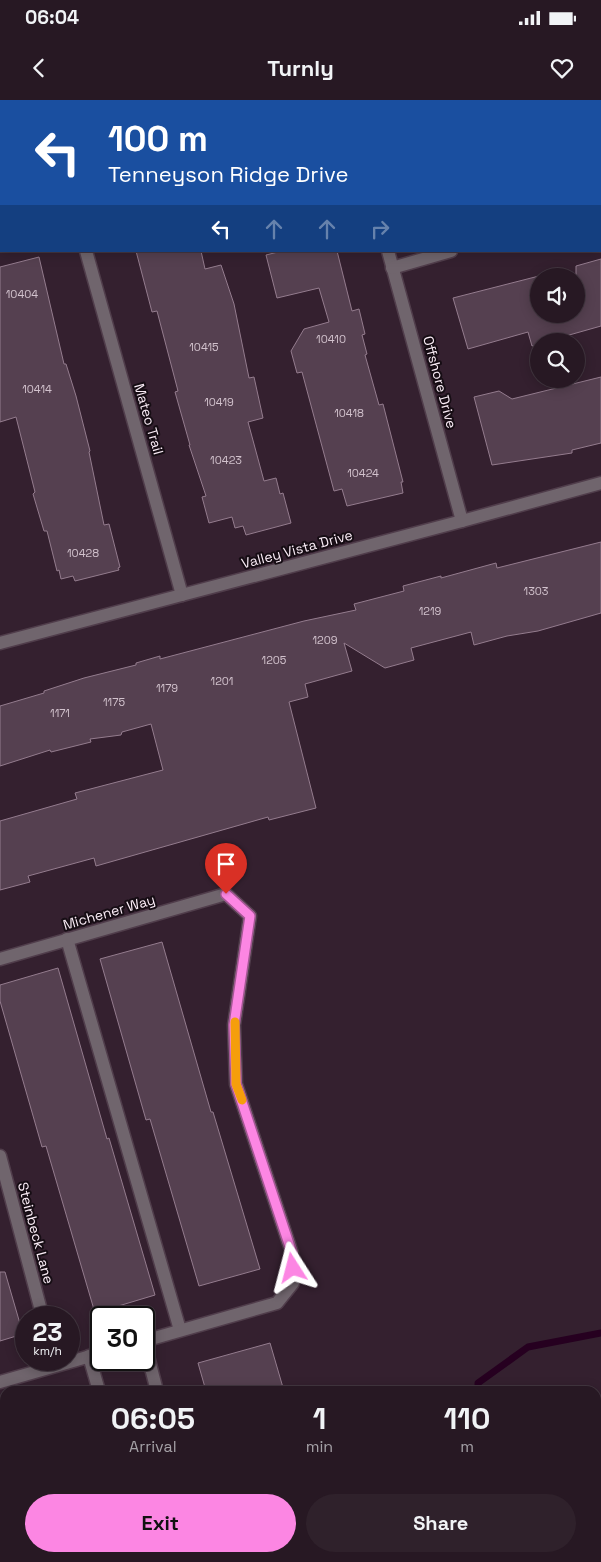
<!DOCTYPE html>
<html lang="en">
<head>
<meta charset="utf-8">
<style>
	:root { --surface:#271823; --page:#2f212b; --text:#f1f3f6; --muted:#a4a0a6; --line:#433741; --accent:#fc86e3 }
	body { margin:0; font-family:"Space Grotesk",sans-serif; background:var(--page); color:var(--text); height:100vh; display:flex; flex-direction:column; font-size:19px; white-space:nowrap }
	* { box-sizing:border-box; margin:0 }
	p { font-size:16px; color:var(--muted) }
	.icon { flex:none; width:28px; height:28px; fill:none; stroke:currentColor; stroke-width:2; stroke-linecap:round; stroke-linejoin:round }
	.map { position:relative; flex:1; overflow:hidden }
	.sheet { position:absolute; left:0px; top:1286px; width:601px; height:176px; display:flex; flex-direction:column; background:var(--surface); border-radius:15px 15px 0 0; box-shadow:0 2px 12px #0003,0 0 0 1px var(--line) }
	.sheet>* { flex:none }
	.banner { position:absolute; left:0px; top:0px; width:601px; height:152px; box-shadow:0 2px 12px #0003,0 0 0 1px var(--line); background:#1a4fa0; color:#fff; overflow:hidden }
	.tools { position:absolute; left:530px; top:168px; display:grid; gap:10px }
	.tools a { display:grid; place-items:center; width:55px; height:55px; border-radius:50%; background:var(--surface); box-shadow:0 2px 12px #0003,0 0 0 1px var(--line); font-size:25px }
	.speed { position:absolute; left:15px; top:1206px; display:flex; gap:10px; font-size:25px; font-weight:700; text-align:center }
	.speed>* { display:grid; place-content:center; width:65px; height:65px; border-radius:50%; background:var(--surface); box-shadow:0 2px 12px #0003,0 0 0 1px var(--line); line-height:1 }
	.speed small { font-size:12px; font-weight:400 }
	.speed .limit { border:2px solid #111; border-radius:8px; background:#fff; color:#111 }
	.pin { position:absolute; display:grid; place-items:center; width:42px; height:42px; color:#fff; margin:-51px -21px; border-radius:50% 50% 50% 0; rotate:-45deg; box-shadow:0 0 5px #0007 }
	.pin .icon { rotate:45deg }
	.me { position:absolute; width:55px; margin:-28px; rotate:351deg; stroke-linejoin:round; filter:drop-shadow(0 0 4px #0008) }
	.turn { display:flex; align-items:center; gap:18px; height:105px; padding:0 25px; font-size:22px }
	.turn .icon { width:65px; height:65px; stroke-width:2.5 }
	.turn b { display:block; font-size:35px; line-height:42px }
	.lanes { display:flex; align-items:center; height:48px; padding:0 25px; background:#0003; justify-content:center; gap:25px; direction:ltr }
	.lanes .off { opacity:.35 }
	.eta { display:flex; justify-content:space-evenly; align-items:center; height:85px; text-align:center }
	.eta b { font-size:30px; font-weight:600; line-height:35px }
	.cta { display:flex; gap:10px; margin-top:auto; padding:10px 25px }
	.cta a { flex:1; height:58px; border-radius:30px; background:var(--accent); color:#111; font-size:20px; font-weight:600; line-height:58px; text-align:center }
	.cta a+a { background:var(--page); color:var(--text) }
	.status { display:flex; justify-content:space-between; align-items:center; height:35px; padding:0 25px; background:var(--surface); direction:ltr }
	.status svg { height:14px; fill:currentColor }
	header { display:flex; justify-content:space-between; align-items:center; height:65px; padding:0 25px; background:var(--surface); font-size:22px; font-weight:600 }
	.map>svg:first-child { display:block }
	.lines { fill:none; stroke-linecap:round; stroke-linejoin:round }
	.stream { stroke:#260020; stroke-width:7 }
	.building { fill:#554050; stroke:#947c8e }
	.minor-casing { stroke:#503d4b; stroke-width:15 }
	.minor { stroke:#70656d; stroke-width:12 }
	.route-casing { stroke:#a45794; stroke-width:12 }
	.route { stroke:#fc86e3; stroke-width:9 }
	.slow { stroke:#f59e0b; stroke-width:9 }
	.labels { text-anchor:middle; dominant-baseline:central; stroke-width:4; stroke-linejoin:round; paint-order:stroke }
	.number-label { font-size:11px; fill:#d2c2cd }
	.street-label { font-size:14px; fill:#fbedf7; stroke:#160d14 }
</style>
</head>
<body>
<div class="status"><b>06:04</b><svg viewBox="0 0 49 12"><path d="M0 12V9h3v3zM5 12V6h3v6zM10 12V3h3v9zM15 12V0h3v12zM26 1h20v11H26zM47 4h2v5h-2z"/></svg></div>
<header><svg class="icon" aria-label="back" viewBox="0 0 24 24"><path d="M15 5l-7 7 7 7"/></svg>Turnly<svg class="icon" aria-label="heart" viewBox="0 0 24 24"><path d="M12 20l-8-8c-3-5 5-10 8-4 3-6 11-1 8 4z"/></svg></header>
<div class="map">
<svg width="601" height="1462" viewBox="0 0 601 1462">
	<rect width="100%" height="100%" fill="#34202f"/>
	<g class="lines">
		<g class="stream">
			<polyline points="478,1291 478,1283 528,1247 601,1233"/>
			<polyline points="362,1462 364,1458"/>
		</g>
	</g>
	<g class="building">
		<polygon points="136,151 201,151 205,169 221,165 234,204 249,278 254,277 263,318 248,322 264,381 276,378 280,394 283,393 291,423 246,435 243,426 235,428 232,417 209,423 202,397 206,396 189,345 190,345 175,292 178,291 157,211 152,212"/>
		<polygon points="282,151 337,151 352,211 359,209 365,234 362,235 367,254 365,255 379,305 383,304 403,382 401,382 403,393 347,406 342,389 334,391 302,272 297,273 291,251 304,229 329,222 319,188 277,198 266,155"/>
		<polygon points="39,157 64,264 66,264 76,296 90,351 89,352 104,425 109,424 120,467 118,468 119,470 75,481 73,476 61,479 59,470 57,471 47,431 44,431 33,394 35,392 16,317 0,322 0,167"/>
		<polygon points="601,159 601,226 548,241 539,241 539,244 532,246 528,232 468,249 453,198 539,176 539,214 576,214 576,166"/>
		<polygon points="601,277 601,343 572,350 572,353 492,365 474,297 499,291 512,299"/>
		<polygon points="601,442 601,513 538,531 507,536 474,545 471,532 411,548 414,560 385,568 344,543 352,571 305,584 308,597 289,602 316,708 269,720 268,717 96,766 94,758 28,776 30,782 0,790 0,721 77,699 75,693 163,670 151,624 122,632 121,635 90,639 91,642 51,652 50,650 0,666 0,606 44,593 44,591 84,578 136,565 136,563 160,556 160,559 304,521 356,510 354,504 404,491 403,486 441,476 441,478 496,463 497,468"/>
		<polygon points="162,842 211,1012 213,1012 260,1169 199,1186 150,1019 146,1020 100,859"/>
		<polygon points="58,868 107,1039 109,1038 155,1195 95,1213 46,1046 42,1047 0,901 0,885"/>
		<polygon points="0,1172 5,1172 23,1234 0,1241"/>
		<polygon points="270,1243 284,1291 206,1291 198,1263"/>
	</g>
	<g class="lines">
		<defs>
			<g id="minor">
				<polyline points="44,0 45,1"/>
				<polyline points="346,0 347,1"/>
				<polyline points="600,110 601,110"/>
				<polyline points="86,151 182,495"/>
				<polyline points="388,151 462,421"/>
				<polyline points="392,168 451,151"/>
				<polyline points="0,543 462,421 601,383"/>
				<polyline points="67,839 180,1230"/>
				<polyline points="0,859 226,794 250,816 234,925 236,984 292,1153 293,1183 277,1203 144,1241"/>
				<polyline points="0,1056 43,1218"/>
				<polyline points="144,1241 157,1291"/>
				<polyline points="89,1256 99,1291"/>
				<polyline points="0,1282 101,1253"/>
				<polyline points="161,1458 169,1460 176,1458"/>
			</g>
		</defs>
		<use href="#minor" class="minor-casing"/>
		<use href="#minor" class="minor"/>
	</g>
	<g class="lines">
		<defs>
			<polyline id="route" points="226,794 250,816 234,925 236,984 292,1153 293,1168"/>
		</defs>
		<use href="#route" class="route-casing"/>
		<use href="#route" class="route"/>
		<polyline class="slow" points="235,922 236,984 242,1000"/>
	</g>
	<g class="labels">
		<g class="number-label">
			<text x="22" y="194">10404</text>
			<text x="331" y="239">10410</text>
			<text x="204" y="247">10415</text>
			<text x="37" y="289">10414</text>
			<text x="219" y="302">10419</text>
			<text x="349" y="313">10418</text>
			<text x="226" y="360">10423</text>
			<text x="363" y="373">10424</text>
			<text x="83" y="453">10428</text>
			<text x="536" y="491">1303</text>
			<text x="430" y="511">1219</text>
			<text x="325" y="540">1209</text>
			<text x="274" y="560">1205</text>
			<text x="222" y="581">1201</text>
			<text x="167" y="588">1179</text>
			<text x="114" y="602">1175</text>
			<text x="60" y="613">1171</text>
		</g>
		<g class="street-label">
			<text transform="translate(440 282) rotate(75)">Offshore Drive</text>
			<text transform="translate(149 319) rotate(74)">Mateo Trail</text>
			<text transform="translate(297 449) rotate(-15)">Valley Vista Drive</text>
			<text transform="translate(109 812) rotate(-16)">Michener Way</text>
			<text transform="translate(36 1133) rotate(75)">Steinbeck Lane</text>
		</g>
	</g>
</svg>
<div class="tools">
<a><svg class="icon" aria-label="sound" viewBox="0 0 24 24"><path d="M4 9h4l5-4v14l-5-4H4zM17 9q2 3 0 6"/></svg></a>
<a><svg class="icon" aria-label="search" viewBox="0 0 24 24"><circle cx="10" cy="10" r="6"/><path d="M15 15l6 6"/></svg></a>
</div>
<div class="speed"><div>23<small>km/h</small></div><div class="limit">30</div></div>
<div class="pin" style="left:226px;top:794px;background:#d93025"><svg class="icon" aria-label="arrive" viewBox="0 0 24 24"><path d="M6 21V4h12l-3 4 3 4H6"/></svg></div>
<svg class="me" style="left:293px;top:1168px" viewBox="-20 -20 40 40"><path d="M0-17L14 15 0 8-14 15z" fill="#fc86e3" stroke="#fff" stroke-width="4"/></svg>
<div class="banner">
<div class="turn"><svg class="icon" aria-label="left" viewBox="0 0 24 24"><path d="M17 20v-9H6M10 6l-5 5 5 5"/></svg><div><b>100 m</b>Tenneyson Ridge Drive</div></div>
<div class="lanes"><svg class="icon" aria-label="left" viewBox="0 0 24 24"><path d="M17 20v-9H6M10 6l-5 5 5 5"/></svg><svg class="icon off" aria-label="ahead" viewBox="0 0 24 24"><path d="M12 20V5M6 11l6-6 6 6"/></svg><svg class="icon off" aria-label="ahead" viewBox="0 0 24 24"><path d="M12 20V5M6 11l6-6 6 6"/></svg><svg class="icon off" aria-label="right" viewBox="0 0 24 24"><path d="M7 20v-9h11M14 6l5 5-5 5"/></svg></div>
</div>
<section class="sheet">
<div class="eta">
<div><b>06:05</b><p>Arrival</p></div>
<div><b>1</b><p>min</p></div>
<div><b>110</b><p>m</p></div>
</div>
<div class="cta"><a>Exit</a><a>Share</a></div>
</section>
</div>
</body>
</html>
